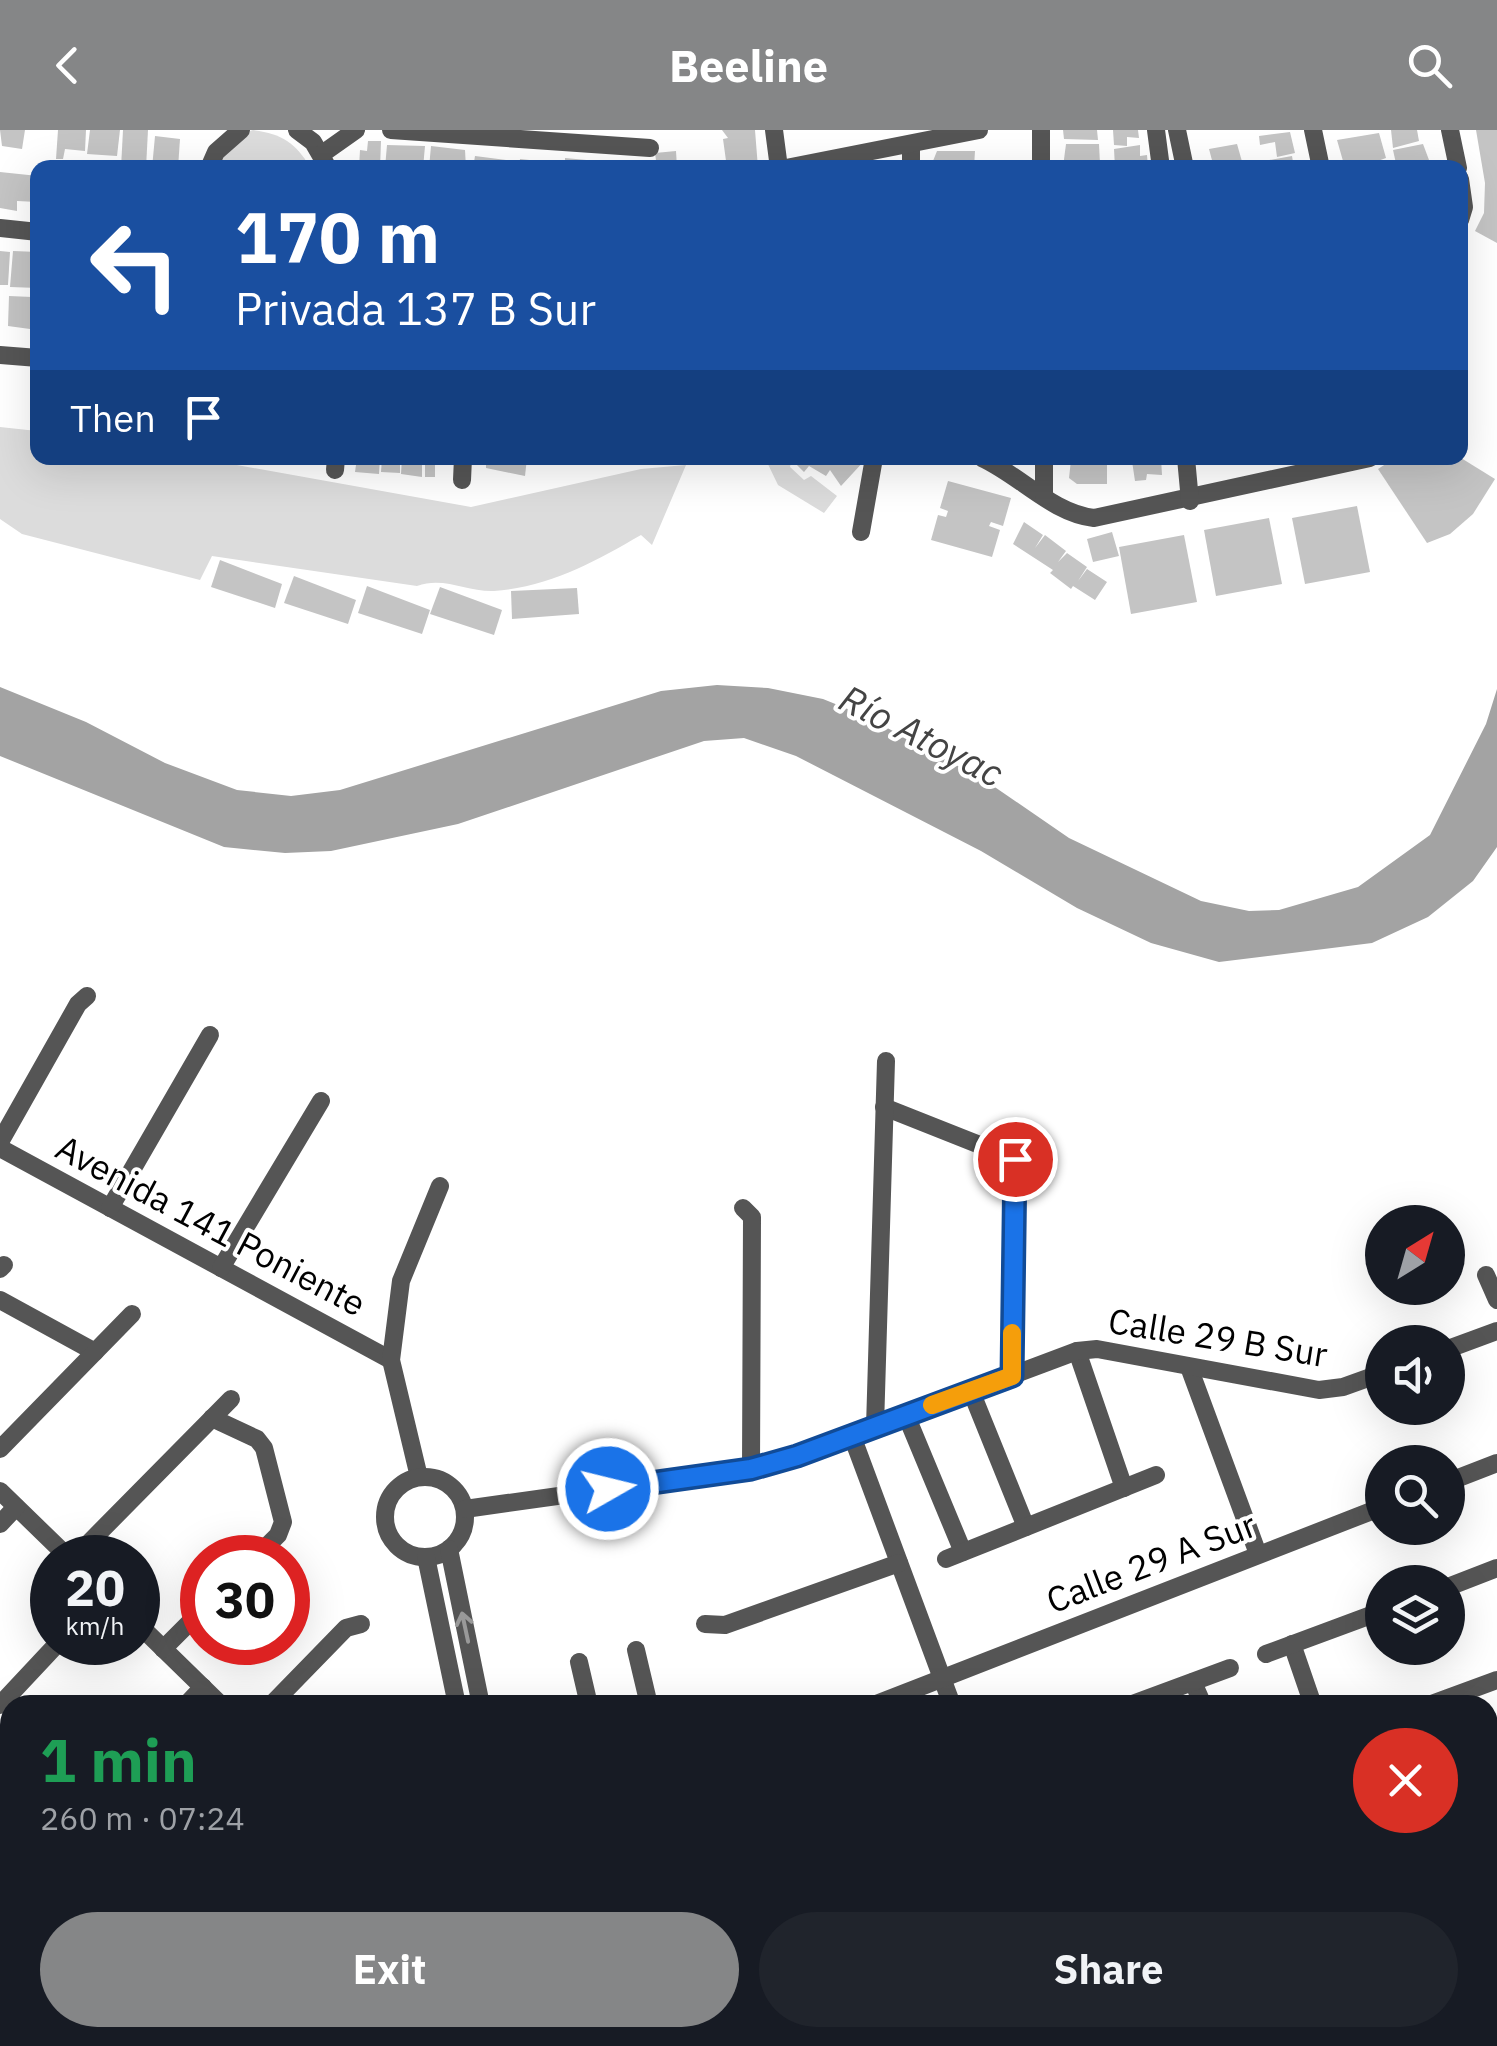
<!DOCTYPE html>
<html lang="en">
<head>
<meta charset="utf-8">
<style>
	:root { --surface:#171b24; --page:#20242c; --text:#f1f3f6; --muted:#9ea1a6; --accent:#858687 }
	body { margin:0; font-family:"IBM Plex Sans",sans-serif; background:var(--page); color:var(--text); height:100vh; display:flex; flex-direction:column; font-size:38px; white-space:nowrap }
	* { box-sizing:border-box; margin:0 }
	p { font-size:32px; color:var(--muted) }
	.icon { flex:none; width:55px; height:55px; fill:none; stroke:currentColor; stroke-width:2; stroke-linecap:round; stroke-linejoin:round }
	.map { position:relative; flex:1; overflow:hidden }
	.details { position:absolute; left:0px; top:1565px; width:1498px; height:352px; display:flex; flex-direction:column; background:var(--surface); border-radius:30px 30px 0 0; box-shadow:0 10px 40px #0002 }
	.details>* { flex:none }
	.top-card { position:absolute; left:30px; top:30px; width:1438px; height:305px; border-radius:20px; box-shadow:0 10px 40px #0002; background:#1a4fa0; color:#fff; overflow:hidden }
	.needle { width:65px; rotate:37deg }
	.tools { position:absolute; left:1365px; top:1075px; display:grid; gap:20px }
	.tools a { display:grid; place-items:center; width:100px; height:100px; border-radius:50%; background:var(--surface); box-shadow:0 10px 40px #0002; font-size:50px }
	.speed { position:absolute; left:30px; top:1405px; display:flex; gap:20px; font-size:50px; font-weight:700; text-align:center }
	.speed>* { display:grid; place-content:center; width:130px; height:130px; border-radius:50%; background:var(--surface); box-shadow:0 10px 40px #0002; line-height:1 }
	.speed small { font-size:25px; font-weight:400 }
	.speed .limit { border:15px solid #d22; background:#fff; color:#111 }
	.pin { position:absolute; display:grid; place-items:center; width:85px; height:85px; color:#fff; margin:-42px; border:5px solid #fff; border-radius:50%; box-shadow:0 2px 10px #0007 }
	.me { position:absolute; width:110px; margin:-55px; rotate:82deg; stroke-linejoin:round; filter:drop-shadow(0 0 8px #0008) }
	.turn { display:flex; align-items:center; gap:35px; height:210px; padding:0 40px; font-size:45px }
	.turn .icon { width:130px; height:130px; stroke-width:2.5 }
	.turn b { display:block; font-size:70px; line-height:85px }
	.then { display:flex; align-items:center; height:95px; padding:0 40px; background:#0003; gap:20px; font-size:38px }
	.round { display:grid; place-items:center; flex:none; width:105px; height:105px; border-radius:52px; background:var(--page) }
	.overview { display:flex; align-items:center; justify-content:space-between; height:170px; padding:0 40px }
	h1 { font-size:60px; font-weight:700; line-height:75px; color:#1e9e55 }
	.button { display:flex; gap:20px; margin-top:auto; padding:20px 40px }
	.button a { flex:1; height:115px; border-radius:60px; background:var(--accent); color:#fff; font-size:40px; font-weight:700; line-height:115px; text-align:center }
	.button a+a { background:var(--page); color:var(--text) }
	header { display:flex; justify-content:space-between; align-items:center; height:130px; padding:0 40px; background:var(--accent); color:#fff; font-size:45px; font-weight:700 }
	.map>svg:first-child { display:block }
	.park { fill:#dcdcdc }
	.water { fill:#a3a3a3 }
	.building { fill:#c4c4c4 }
	.lines { fill:none; stroke-linecap:round; stroke-linejoin:round }
	.street { stroke:#555; stroke-width:18 }
	.secondary { stroke:#222; stroke-width:20 }
	.oneway { stroke:#999 }
	.route-casing { stroke:#114b97; stroke-width:25 }
	.route { stroke:#1a73e8; stroke-width:18 }
	.slow { stroke:#f59e0b; stroke-width:18 }
	.labels { text-anchor:middle; dominant-baseline:central; stroke-width:8; stroke-linejoin:round; paint-order:stroke }
	.street-label { font-size:35px; fill:#000; stroke:#fff }
	.water-label { font-size:38px; font-style:italic; fill:#444; stroke:#fff }
</style>
</head>
<body>
<header><svg class="icon" aria-label="back" viewBox="0 0 24 24"><path d="M15 5l-7 7 7 7"/></svg>Beeline<svg class="icon" aria-label="search" viewBox="0 0 24 24"><circle cx="10" cy="10" r="6"/><path d="M15 15l6 6"/></svg></header>
<div class="map">
<svg width="1497" height="1916" viewBox="0 0 1497 1916">
	<rect width="100%" height="100%" fill="#fff"/>
	<g class="park">
		<path d="M253 0C282 4 295 12 310 37L208 38 231 7Z"/>
		<path d="M0 297 37 301 38 328H198L471 377 641 339 686 335 652 415 641 405C594 432 550 457 494 461 467 462 444 446 417 456L212 426 200 450 22 404 0 389Z"/>
		<polygon points="765,328 792,328 790,337 804,350 811,346 837,366 824,383 778,355"/>
	</g>
	<polygon class="water" points="717,555 768,558 823,569 865,586 986,651 1069,708 1201,771 1249,781 1279,780 1358,757 1430,705 1486,594 1497,559 1497,717 1473,751 1428,787 1372,813 1219,832 1151,813 1077,778 981,721 796,626 744,608 704,611 458,694 331,721 285,723 224,717 0,626 0,557 86,592 165,633 237,660 291,666 340,660 661,561"/>
	<g class="building">
		<polygon points="0,0 25,0 22,19 2,16"/>
		<polygon points="58,0 86,0 85,21 65,19 63,29 56,29"/>
		<polygon points="90,0 120,0 117,26 87,24"/>
		<polygon points="123,0 148,0 146,38 121,38"/>
		<polygon points="722,0 755,0 758,38 727,38 723,9 728,8"/>
		<polygon points="1063,0 1097,0 1098,10 1064,9"/>
		<polygon points="1113,0 1138,0 1139,8 1127,7 1127,16 1114,15"/>
		<polygon points="1391,0 1417,0 1419,11 1393,18"/>
		<polygon points="1476,0 1497,0 1497,113 1475,101 1484,83 1485,53"/>
		<polygon points="1290,2 1295,23 1277,27 1275,12 1260,15 1259,6"/>
		<polygon points="1379,3 1386,28 1375,32 1385,30 1387,38 1345,38 1337,10"/>
		<polygon points="155,6 180,9 178,38 152,38"/>
		<polygon points="368,11 381,11 380,38 359,38 360,20 367,21"/>
		<polygon points="1066,14 1099,14 1100,34 1063,37"/>
		<polygon points="1237,14 1243,35 1213,34 1209,19"/>
		<polygon points="1423,14 1432,38 1397,38 1393,20"/>
		<polygon points="387,15 425,16 423,38 385,38"/>
		<polygon points="1140,15 1140,26 1147,25 1148,38 1115,38 1114,19"/>
		<polygon points="431,16 465,20 466,38 429,38"/>
		<polygon points="676,21 677,38 657,38 655,23"/>
		<polygon points="937,21 975,21 974,38 931,36"/>
		<polygon points="475,26 515,31 514,38 473,38"/>
		<polygon points="1292,26 1294,38 1265,38 1264,31"/>
		<polygon points="565,28 608,32 607,38 565,38"/>
		<polygon points="520,29 558,33 558,38 519,38"/>
		<polygon points="0,42 38,46 37,72 17,71 17,81 0,78"/>
		<polygon points="0,121 10,122 8,155 0,155"/>
		<polygon points="13,121 38,122 38,158 10,157"/>
		<polygon points="9,166 32,167 30,199 8,196"/>
		<polygon points="357,328 380,328 379,344 355,342"/>
		<polygon points="382,328 400,328 400,343 381,342"/>
		<polygon points="402,328 422,328 422,347 401,344"/>
		<polygon points="425,328 446,328 446,334 435,334 435,347 425,347"/>
		<polygon points="486,328 527,328 525,346 486,338"/>
		<polygon points="799,328 862,328 865,330 841,356 830,340 826,346 809,336 804,342 795,333"/>
		<polygon points="1097,328 1096,334 1107,333 1107,354 1077,354 1069,348 1071,330"/>
		<polygon points="1161,328 1162,345 1147,344 1146,350 1135,351 1132,331"/>
		<polygon points="1395,328 1461,328 1495,349 1473,384 1450,404 1427,413 1378,339"/>
		<polygon points="948,351 1011,368 1003,396 991,392 989,396 1000,400 992,427 931,410 938,385 946,387 948,381 940,378"/>
		<polygon points="1357,376 1370,442 1305,454 1292,388"/>
		<polygon points="1269,388 1282,454 1216,466 1204,400"/>
		<polygon points="1024,392 1043,405 1035,418 1045,405 1066,421 1058,432 1067,423 1087,437 1078,451 1087,439 1107,452 1095,470 1073,456 1071,459 1050,443 1053,440 1013,414"/>
		<polygon points="1112,402 1119,426 1093,432 1087,409"/>
		<polygon points="1184,405 1197,472 1131,484 1119,417"/>
		<polygon points="220,430 282,454 275,478 211,457"/>
		<polygon points="294,446 356,470 348,494 284,473"/>
		<polygon points="367,456 430,480 422,504 358,483"/>
		<polygon points="440,457 502,480 494,505 430,484"/>
		<polygon points="577,458 579,484 512,489 511,461"/>
	</g>
	<g class="lines">
		<g class="street">
			<polyline points="297,0 313,12 328,38"/>
			<polyline points="391,0 650,18"/>
			<polyline points="774,0 779,38"/>
			<polyline points="1041,0 1041,38"/>
			<polyline points="1156,0 1161,38"/>
			<polyline points="1177,0 1185,38"/>
			<polyline points="1313,0 1321,38"/>
			<polyline points="1450,0 1458,38"/>
			<polyline points="911,14 911,38"/>
			<polyline points="322,24 356,0"/>
			<polyline points="209,38 216,22 241,0"/>
			<polyline points="786,38 979,0"/>
			<polyline points="1460,49 1464,77 1460,90"/>
			<polyline points="0,98 38,102"/>
			<polyline points="0,225 38,228"/>
			<path d="M982 328C1021 346 1052 383 1094 388L1370 328"/>
			<polyline points="1044,328 1044,366"/>
			<polyline points="1186,328 1190,371"/>
			<polyline points="335,340 336,328"/>
			<polyline points="462,350 463,328"/>
			<polyline points="861,402 874,328"/>
			<polyline points="884,977 1015,1029"/>
			<polyline points="0,1012 78,874 87,866"/>
			<polyline points="0,1018 391,1230"/>
			<polyline points="110,1078 210,905"/>
			<polyline points="743,1078 752,1087 751,1339"/>
			<polyline points="221,1138 321,971"/>
			<polyline points="0,1139 4,1135"/>
			<polyline points="1486,1145 1497,1170"/>
			<polyline points="0,1170 95,1222"/>
			<polyline points="1448,1219 1497,1201"/>
			<polyline points="1077,1221 1124,1358"/>
			<polyline points="1189,1237 1258,1424"/>
			<polyline points="1011,1246 1015,1000"/>
			<polyline points="971,1261 1026,1397"/>
			<polyline points="906,1285 963,1422"/>
			<polyline points="212,1288 257,1309 264,1318 283,1392 278,1405 255,1428"/>
			<polyline points="875,1297 886,931"/>
			<polyline points="852,1306 952,1575"/>
			<polyline points="0,1319 132,1184"/>
			<polyline points="419,1347 391,1230 401,1151 440,1056"/>
			<circle cx="425" cy="1387" r="40"/>
			<polyline points="1448,1352 1497,1333"/>
			<polyline points="0,1361 69,1428"/>
			<polyline points="465,1379 751,1339 797,1326 1077,1221 1097,1219 1319,1260 1343,1257 1382,1243"/>
			<polyline points="0,1394 16,1377"/>
			<polyline points="449,1419 481,1575"/>
			<polyline points="426,1427 457,1575"/>
			<polyline points="74,1428 231,1269"/>
			<polyline points="946,1429 1156,1345"/>
			<polyline points="1448,1457 1497,1438"/>
			<polyline points="138,1494 221,1575"/>
			<polyline points="705,1494 725,1495 899,1433"/>
			<polyline points="1292,1514 1313,1575"/>
			<polyline points="163,1519 202,1480"/>
			<polyline points="636,1520 649,1575"/>
			<polyline points="1266,1524 1382,1481"/>
			<polyline points="579,1532 589,1575"/>
			<polyline points="1193,1552 1203,1575"/>
			<polyline points="0,1575 59,1512"/>
			<polyline points="186,1575 203,1557"/>
			<polyline points="271,1575 346,1498 361,1494"/>
			<polyline points="874,1575 1382,1377"/>
			<polyline points="1130,1575 1230,1538"/>
			<polyline points="1429,1575 1497,1550"/>
			<polyline points="1488,1661 1497,1657"/>
			<polyline points="0,1684 10,1681"/>
			<polyline points="1488,1771 1497,1768"/>
			<polyline points="0,1815 10,1825"/>
			<polyline points="99,1908 108,1916"/>
			<polyline points="241,1908 250,1916"/>
			<polyline points="525,1908 525,1916"/>
			<polyline points="548,1908 549,1916"/>
			<polyline points="665,1908 667,1916"/>
			<polyline points="726,1908 728,1916"/>
			<polyline points="841,1908 843,1916"/>
			<polyline points="467,1916 505,1908"/>
			<polyline points="1049,1916 1071,1908"/>
			<polyline points="1099,1916 1122,1908"/>
		</g>
		<g class="secondary">
			<polyline points="1488,1846 1497,1843"/>
			<polyline points="1297,1916 1320,1908"/>
		</g>
	</g>
	<defs><path id="oneway-shaft" d="M-6 0H5M1.5-3L5.5 0L1.5 3" fill="none" stroke-width="1.6" stroke-linecap="round" stroke-linejoin="round" transform="scale(2.5)"/></defs>
	<use class="oneway" href="#oneway-shaft" transform="translate(465 1497) rotate(-102)"/>
	<g class="lines">
		<defs>
			<polyline id="route" points="608,1359 751,1339 797,1326 1012,1246 1015,1029"/>
		</defs>
		<use href="#route" class="route-casing"/>
		<use href="#route" class="route"/>
		<polyline class="slow" points="932,1275 1012,1246 1012,1203"/>
	</g>
	<g class="labels">
		<g class="street-label">
			<text transform="translate(211 1095) rotate(28)">Avenida 141 Poniente</text>
			<text transform="translate(1218 1207) rotate(9)">Calle 29 B Sur</text>
			<text transform="translate(1151 1432) rotate(-21)">Calle 29 A Sur</text>
		</g>
		<g class="water-label">
			<text transform="translate(922 605) rotate(27)">Río Atoyac</text>
		</g>
	</g>
</svg>
<div class="tools">
<a><svg class="needle" viewBox="-14 -14 28 28"><path d="M0-13l5 13h-10z" fill="#e53935"/><path d="M0 13l5-13h-10z" fill="#9ea1a6"/></svg></a>
<a><svg class="icon" aria-label="sound" viewBox="0 0 24 24"><path d="M4 9h4l5-4v14l-5-4H4zM17 9q2 3 0 6"/></svg></a>
<a><svg class="icon" aria-label="search" viewBox="0 0 24 24"><circle cx="10" cy="10" r="6"/><path d="M15 15l6 6"/></svg></a>
<a><svg class="icon" aria-label="layers" viewBox="0 0 24 24"><path d="M12 4l9 5-9 5-9-5zM3 14l9 5 9-5"/></svg></a>
</div>
<div class="speed"><div>20<small>km/h</small></div><div class="limit">30</div></div>
<div class="pin" style="left:1015px;top:1029px;background:#d93025"><svg class="icon" aria-label="arrive" viewBox="0 0 24 24"><path d="M6 21V4h12l-3 4 3 4H6"/></svg></div>
<svg class="me" style="left:608px;top:1359px" viewBox="-20 -20 40 40"><circle r="17" fill="#1a73e8" stroke="#fff" stroke-width="3"/><path d="M0-11L8 9 0 5-8 9z" fill="#fff"/></svg>
<div class="top-card">
<div class="turn"><svg class="icon" aria-label="left" viewBox="0 0 24 24"><path d="M17 20v-9H6M10 6l-5 5 5 5"/></svg><div><b>170 m</b>Privada 137 B Sur</div></div>
<div class="then">Then<svg class="icon" aria-label="arrive" viewBox="0 0 24 24"><path d="M6 21V4h12l-3 4 3 4H6"/></svg></div>
</div>
<section class="details">
<div class="overview"><div><h1>1 min</h1><p>260 m · 07:24</p></div><a class="round" style="background:#d93025;color:#fff"><svg class="icon" aria-label="close" viewBox="0 0 24 24"><path d="M6 6l12 12M18 6L6 18"/></svg></a></div>
<div class="button"><a>Exit</a><a>Share</a></div>
</section>
</div>
</body>
</html>
